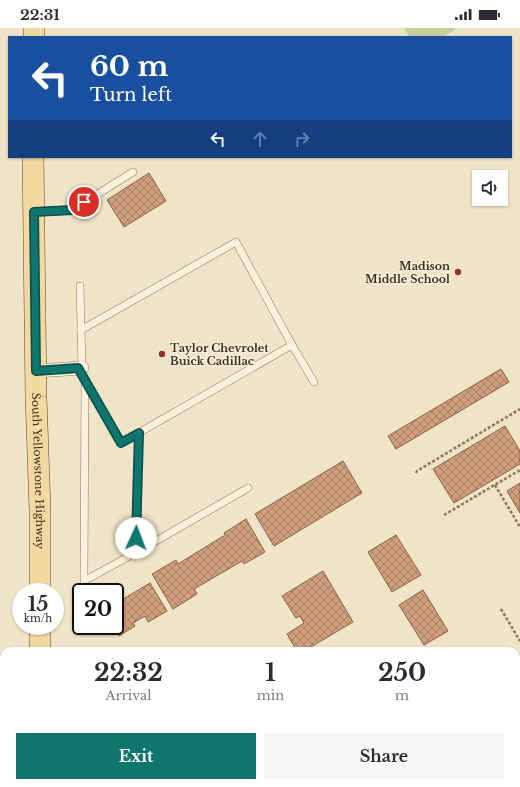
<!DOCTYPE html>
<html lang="en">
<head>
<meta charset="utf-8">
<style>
	:root { --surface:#fff; --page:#f7f7f7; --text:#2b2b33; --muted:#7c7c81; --accent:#0f766e }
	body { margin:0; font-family:"Libre Baskerville",serif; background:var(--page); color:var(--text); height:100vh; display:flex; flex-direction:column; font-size:15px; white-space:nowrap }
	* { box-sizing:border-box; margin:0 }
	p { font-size:13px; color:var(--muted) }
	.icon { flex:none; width:22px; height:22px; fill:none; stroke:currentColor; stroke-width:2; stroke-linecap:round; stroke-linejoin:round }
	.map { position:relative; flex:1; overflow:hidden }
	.panel { position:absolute; left:0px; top:619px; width:520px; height:140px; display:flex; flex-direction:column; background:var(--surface); border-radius:12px 12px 0 0; box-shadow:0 1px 3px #0004 }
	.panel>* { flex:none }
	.top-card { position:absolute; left:8px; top:8px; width:504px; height:122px; border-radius:0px; box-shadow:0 1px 3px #0004; background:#1a4fa0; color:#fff; overflow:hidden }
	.controls { position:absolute; left:472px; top:142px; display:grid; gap:8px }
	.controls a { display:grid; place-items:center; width:36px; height:36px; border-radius:0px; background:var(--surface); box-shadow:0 1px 3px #0004; font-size:20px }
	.speed { position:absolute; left:12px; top:555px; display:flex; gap:8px; font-size:20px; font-weight:700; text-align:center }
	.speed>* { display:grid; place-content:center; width:52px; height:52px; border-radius:50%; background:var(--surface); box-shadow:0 1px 3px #0004; line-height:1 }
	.speed small { font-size:10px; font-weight:400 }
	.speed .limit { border:2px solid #111; border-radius:6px; background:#fff; color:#111 }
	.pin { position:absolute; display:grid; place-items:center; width:34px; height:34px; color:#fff; margin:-17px; border:2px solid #fff; border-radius:50%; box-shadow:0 1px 4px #0007 }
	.me { position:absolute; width:44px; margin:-22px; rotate:2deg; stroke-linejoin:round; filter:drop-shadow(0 0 3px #0008) }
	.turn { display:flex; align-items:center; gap:14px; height:84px; padding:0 16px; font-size:18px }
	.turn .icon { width:52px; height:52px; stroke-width:2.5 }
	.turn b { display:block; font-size:28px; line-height:34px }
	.lanes { display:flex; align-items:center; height:38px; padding:0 16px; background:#0003; justify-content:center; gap:20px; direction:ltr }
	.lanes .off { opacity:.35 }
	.eta { display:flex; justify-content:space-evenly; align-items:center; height:68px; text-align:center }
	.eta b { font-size:24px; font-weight:700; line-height:28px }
	.primary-button { display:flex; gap:8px; margin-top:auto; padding:8px 16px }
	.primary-button a { flex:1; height:46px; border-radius:0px; background:var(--accent); color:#fff; font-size:16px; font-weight:700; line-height:46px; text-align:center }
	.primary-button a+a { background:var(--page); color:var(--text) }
	.status { display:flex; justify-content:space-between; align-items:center; height:28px; padding:0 20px; background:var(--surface); direction:ltr }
	.status svg { height:11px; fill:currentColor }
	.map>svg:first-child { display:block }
	.pitch { fill:#c9cf9b }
	.building { fill:url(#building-cross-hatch); stroke:#8d5f41 }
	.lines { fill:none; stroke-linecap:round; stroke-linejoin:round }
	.service-casing { stroke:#8d765c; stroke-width:8 }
	.minor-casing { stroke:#8d765c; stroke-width:14 }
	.primary-casing { stroke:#5b4430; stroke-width:22 }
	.path { stroke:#8d765c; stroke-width:2.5; stroke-dasharray:3 2; stroke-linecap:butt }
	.service { stroke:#faf1dc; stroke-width:7 }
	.minor { stroke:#faf1dc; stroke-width:13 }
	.primary { stroke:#f3d9a0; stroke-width:21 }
	.route-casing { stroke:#0a4d48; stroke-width:10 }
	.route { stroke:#0f766e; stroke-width:7 }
	.poi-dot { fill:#9e2a2b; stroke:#f7eed8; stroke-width:1.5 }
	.labels { text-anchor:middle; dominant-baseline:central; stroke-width:3; stroke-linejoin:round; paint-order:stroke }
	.poi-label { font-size:11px; font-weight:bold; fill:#3d2e20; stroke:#f7eed8; text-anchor:end }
	.street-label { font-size:11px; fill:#3d2e20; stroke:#f7eed8 }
</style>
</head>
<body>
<div class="status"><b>22:31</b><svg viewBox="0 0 49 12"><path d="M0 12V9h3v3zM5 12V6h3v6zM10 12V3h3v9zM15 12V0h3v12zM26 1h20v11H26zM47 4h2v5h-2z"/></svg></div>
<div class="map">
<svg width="520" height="759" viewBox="0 0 520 759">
	<defs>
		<pattern id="building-cross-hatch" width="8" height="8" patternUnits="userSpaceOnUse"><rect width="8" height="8" fill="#cf9f7d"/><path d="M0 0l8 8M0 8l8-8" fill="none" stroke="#a98266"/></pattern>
	</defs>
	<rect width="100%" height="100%" fill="#f0e4c8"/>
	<polygon class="pitch" points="404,0 458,0 443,9 409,9"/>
	<g class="building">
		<polygon points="149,145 166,173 124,199 107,172"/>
		<polygon points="501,341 509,354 396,421 388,408"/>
		<polygon points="505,398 520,423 520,436 454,475 433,441"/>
		<polygon points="343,433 362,465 274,518 255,486"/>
		<polygon points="520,455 520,485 507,463"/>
		<polygon points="246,491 265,524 244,536 242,533 194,561 197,566 173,581 152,546 176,532 178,536 225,507 224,505"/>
		<polygon points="396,507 421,547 392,564 368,524"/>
		<polygon points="323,543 353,594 304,623 297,623 287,606 304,595 300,588 296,590 282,568"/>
		<polygon points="150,555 167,583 148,594 145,588 133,595 135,598 119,608 113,598 115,598 115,576"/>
		<polygon points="423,562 448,603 424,617 399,577"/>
		<polygon points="125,755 169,755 169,759 118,759 118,756"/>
		<polygon points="270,755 308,755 310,759 264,759"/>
		<polygon points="434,755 485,755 479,759 437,759"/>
	</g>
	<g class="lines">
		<defs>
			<g id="service">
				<polyline points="36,184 72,182 133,144"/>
				<polyline points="80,258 82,340"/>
				<polyline points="292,317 314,354"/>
				<polyline points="78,340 121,415 292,317 236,214 81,302"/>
				<polyline points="85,352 84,553 135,525 139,405"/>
				<polyline points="135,525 248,460"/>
			</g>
			<polyline id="minor" points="36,343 82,340"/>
			<g id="primary">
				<polyline points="34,9 34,0"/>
				<path id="s1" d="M33 129 36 369 40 482V564"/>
				<polyline points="40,598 40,623"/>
				<polyline points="40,759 40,755"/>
			</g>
		</defs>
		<use href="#service" class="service-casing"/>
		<use href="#minor" class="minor-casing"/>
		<use href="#primary" class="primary-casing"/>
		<g class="path">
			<polyline points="416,445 417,443 520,381"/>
			<polyline points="495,457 520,499"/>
			<polyline points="444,487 520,442"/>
			<polyline points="501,581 520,613"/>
		</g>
		<use href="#service" class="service"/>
		<use href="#minor" class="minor"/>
		<use href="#primary" class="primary"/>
	</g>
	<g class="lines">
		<defs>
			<polyline id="route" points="84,174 72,182 34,184 36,343 78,340 121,415 139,405 136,510"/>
		</defs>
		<use href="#route" class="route-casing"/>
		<use href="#route" class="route"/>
	</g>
	<g class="poi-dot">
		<circle cx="458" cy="244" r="4"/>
		<circle cx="162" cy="326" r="4"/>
	</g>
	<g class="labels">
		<g class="poi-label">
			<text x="450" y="238">Madison<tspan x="450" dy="13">Middle School</tspan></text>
			<text x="170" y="320" text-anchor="start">Taylor Chevrolet<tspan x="170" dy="13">Buick Cadillac</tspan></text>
		</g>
		<g class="street-label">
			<text stroke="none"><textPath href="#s1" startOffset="314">South Yellowstone Highway</textPath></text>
		</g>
	</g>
</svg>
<div class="controls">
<a><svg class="icon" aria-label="sound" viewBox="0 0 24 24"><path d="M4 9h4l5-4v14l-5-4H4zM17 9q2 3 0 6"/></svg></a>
</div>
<div class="speed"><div>15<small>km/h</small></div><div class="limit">20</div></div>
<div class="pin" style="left:84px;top:174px;background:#d93025"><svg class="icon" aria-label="arrive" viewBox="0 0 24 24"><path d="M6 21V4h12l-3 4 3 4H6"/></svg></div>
<svg class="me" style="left:136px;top:510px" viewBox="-20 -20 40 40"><circle r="19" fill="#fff"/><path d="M0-13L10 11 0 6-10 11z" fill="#0f766e"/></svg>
<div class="top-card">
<div class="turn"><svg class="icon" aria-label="left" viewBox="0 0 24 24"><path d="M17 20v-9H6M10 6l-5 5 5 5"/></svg><div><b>60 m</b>Turn left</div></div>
<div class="lanes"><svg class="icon" aria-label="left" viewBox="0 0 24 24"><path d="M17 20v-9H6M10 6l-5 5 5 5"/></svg><svg class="icon off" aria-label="ahead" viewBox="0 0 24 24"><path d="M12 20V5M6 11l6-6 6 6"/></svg><svg class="icon off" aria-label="right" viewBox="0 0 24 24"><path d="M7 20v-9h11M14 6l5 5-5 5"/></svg></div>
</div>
<section class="panel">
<div class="eta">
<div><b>22:32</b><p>Arrival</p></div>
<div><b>1</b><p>min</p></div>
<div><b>250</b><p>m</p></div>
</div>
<div class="primary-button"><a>Exit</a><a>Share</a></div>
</section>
</div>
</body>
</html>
